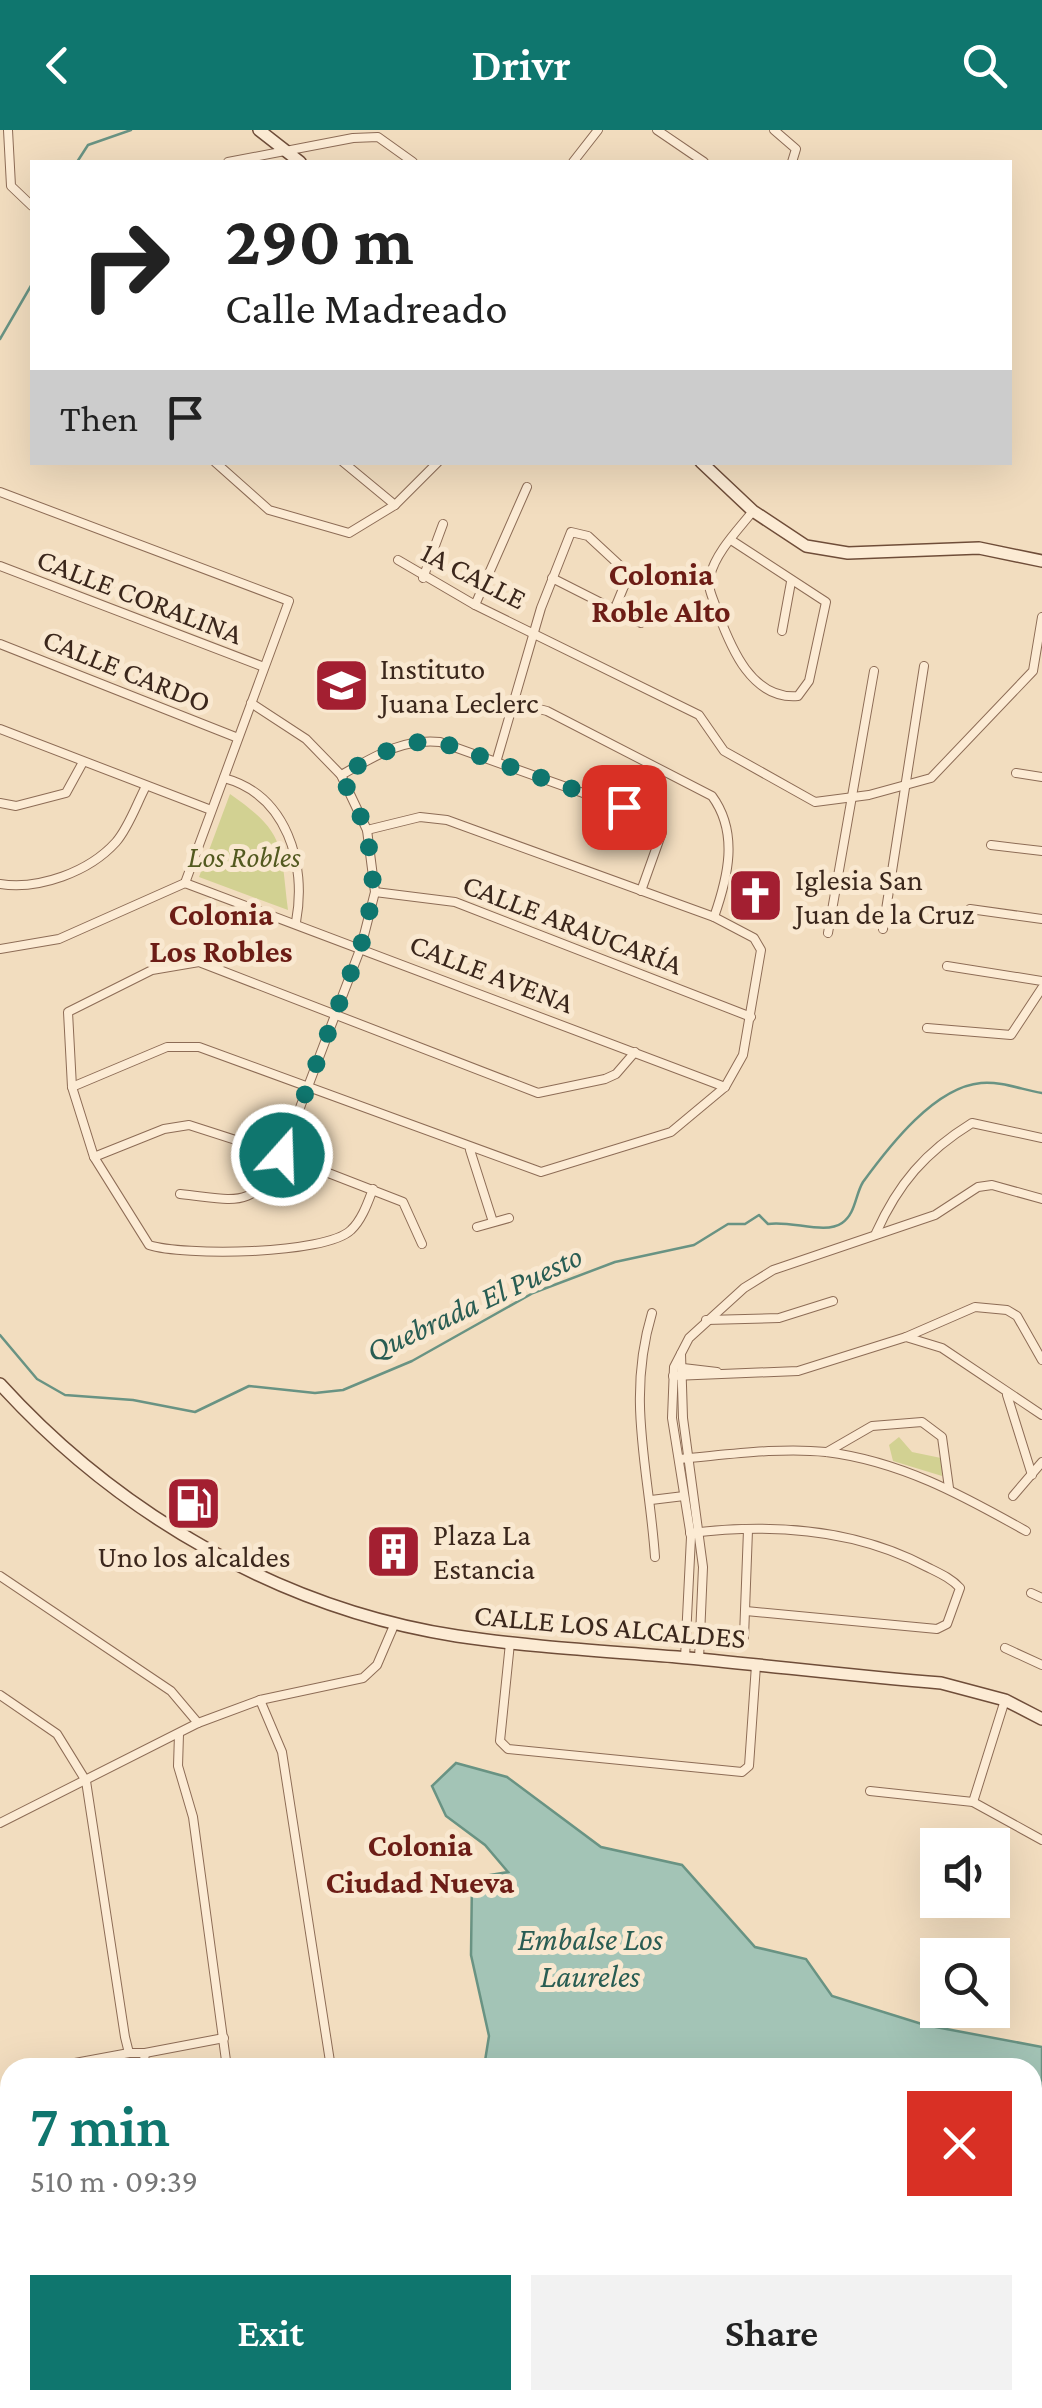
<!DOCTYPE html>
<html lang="en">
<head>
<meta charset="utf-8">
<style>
	:root { --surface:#fff; --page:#f2f2f2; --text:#222; --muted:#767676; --accent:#0f766e }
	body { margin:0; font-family:"Crimson Pro",serif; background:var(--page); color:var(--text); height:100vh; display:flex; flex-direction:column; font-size:38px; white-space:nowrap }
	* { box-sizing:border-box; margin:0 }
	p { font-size:32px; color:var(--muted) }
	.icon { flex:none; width:55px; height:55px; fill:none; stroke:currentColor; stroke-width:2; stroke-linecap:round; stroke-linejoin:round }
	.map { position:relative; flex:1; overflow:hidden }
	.panel { position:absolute; left:0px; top:1928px; width:1042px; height:352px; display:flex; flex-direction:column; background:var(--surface); border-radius:30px 30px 0 0; box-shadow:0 10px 40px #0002 }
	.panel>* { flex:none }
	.guide { position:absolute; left:30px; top:30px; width:982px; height:305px; border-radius:0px; box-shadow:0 10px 40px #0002; background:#fff; color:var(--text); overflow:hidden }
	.controls { position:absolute; left:920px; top:1698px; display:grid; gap:20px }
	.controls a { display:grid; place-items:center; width:90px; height:90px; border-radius:0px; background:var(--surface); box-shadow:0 10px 40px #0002; font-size:50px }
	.pin { position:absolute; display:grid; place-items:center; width:85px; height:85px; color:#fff; margin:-42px; border-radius:20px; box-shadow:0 5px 15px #0006 }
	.me { position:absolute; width:110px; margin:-55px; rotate:20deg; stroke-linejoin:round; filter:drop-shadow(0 0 8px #0008) }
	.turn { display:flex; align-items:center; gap:35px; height:210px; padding:0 30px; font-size:45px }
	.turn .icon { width:130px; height:130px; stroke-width:2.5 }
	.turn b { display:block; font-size:70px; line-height:85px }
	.then { display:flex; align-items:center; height:95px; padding:0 30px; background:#0003; gap:20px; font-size:38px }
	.round { display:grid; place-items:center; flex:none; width:105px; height:105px; border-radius:0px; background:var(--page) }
	.headline { display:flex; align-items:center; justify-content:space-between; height:170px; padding:0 30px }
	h1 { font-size:60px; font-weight:600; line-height:75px; color:var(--accent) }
	.primary-button { display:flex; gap:20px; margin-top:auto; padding:20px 30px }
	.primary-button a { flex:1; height:115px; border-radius:0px; background:var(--accent); color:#fff; font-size:40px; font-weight:600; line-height:115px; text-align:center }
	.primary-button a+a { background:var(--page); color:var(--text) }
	header { display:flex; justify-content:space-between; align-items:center; height:130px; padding:0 30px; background:var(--accent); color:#fff; font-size:45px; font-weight:600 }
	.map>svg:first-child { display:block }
	.green { fill:#d2d192 }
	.water { fill:#a3c4b6; stroke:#699383; stroke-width:2.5 }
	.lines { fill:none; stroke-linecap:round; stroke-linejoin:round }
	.stream { stroke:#699383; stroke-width:2.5 }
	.minor-casing { stroke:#8d6c56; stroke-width:10 }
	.secondary-casing { stroke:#6f4d39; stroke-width:14 }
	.minor { stroke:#fcebd4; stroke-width:8 }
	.secondary { stroke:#fcebd4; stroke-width:11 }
	.route { stroke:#0f766e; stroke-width:18; stroke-dasharray:0 32.4 }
	.labels { text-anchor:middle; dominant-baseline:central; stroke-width:10; stroke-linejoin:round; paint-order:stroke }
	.street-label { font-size:30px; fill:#3b271c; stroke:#f9e8d0 }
	.poi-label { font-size:30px; fill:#3b271c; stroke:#f9e8d0; text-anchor:start }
	.park-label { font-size:30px; font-style:italic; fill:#535a20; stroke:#f9e8d0 }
	.neighbourhood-label { font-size:32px; font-weight:bold; fill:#6c1d16; stroke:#f9e8d0 }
	.water-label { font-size:32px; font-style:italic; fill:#295d53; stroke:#f9e8d0 }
</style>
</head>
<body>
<header><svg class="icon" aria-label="back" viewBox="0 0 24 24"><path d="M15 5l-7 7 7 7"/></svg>Drivr<svg class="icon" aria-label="search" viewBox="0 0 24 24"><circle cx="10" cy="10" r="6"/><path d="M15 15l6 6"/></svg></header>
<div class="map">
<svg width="1042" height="2278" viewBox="0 0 1042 2278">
	<rect width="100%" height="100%" fill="#f2ddbf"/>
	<g class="green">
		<path d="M230 664C286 703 280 714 288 780L199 747Z"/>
		<polygon points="899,1307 912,1322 941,1328 942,1346 893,1331 889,1315"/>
	</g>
	<g class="water">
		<polygon points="456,1633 507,1647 601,1717 682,1735 755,1817 806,1829 832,1866 925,1895 1042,1917 1042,2013 1033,2011 1032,1938 484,1937 489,1906 471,1825 472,1748 508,1742 485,1715 446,1686 432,1656"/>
		<polygon points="10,2090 10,2270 197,2270 199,2278 0,2278 0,2092"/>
		<polygon points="572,2270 946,2270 948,2278 577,2278"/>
	</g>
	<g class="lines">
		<g class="stream">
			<polyline points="77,32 88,15 131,0"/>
			<polyline points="0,209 32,154"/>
			<path d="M0 1205 37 1249 65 1265 133 1270 195 1282 249 1256 315 1263 343 1260 412 1231 533 1163 615 1132 694 1115 728 1094H745L759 1085 768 1094C791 1090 825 1105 842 1093 856 1083 855 1065 863 1052 890 1015 935 957 981 953 1001 951 1023 960 1042 963"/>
		</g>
		<defs>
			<g id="minor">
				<polyline points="8,0 11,56 32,76"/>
				<polyline points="657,0 704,32"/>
				<polyline points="774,0 796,19 792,32"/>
				<polyline points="228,32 353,8 378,7 413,32"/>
				<polyline points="573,32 598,0"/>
				<polyline points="215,332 269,380 349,403 395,375 438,332"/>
				<polyline points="343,332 395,375"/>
				<polyline points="0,362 289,471 185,753"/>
				<path d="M731 410 826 472 809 551 798 566C752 570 731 518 718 483 715 472 706 458 710 446 716 422 738 400 753 381"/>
				<polyline points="398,430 475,475 699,585 724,621 815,672 869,665 931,648 1033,541 1042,487"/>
				<polyline points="0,436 264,537"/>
				<polyline points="423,448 443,394"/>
				<polyline points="552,448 641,493"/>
				<polyline points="475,475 527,357"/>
				<polyline points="782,501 791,452"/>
				<polyline points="0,514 238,608"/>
				<path d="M515 573 547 581 712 666C739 703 728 747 714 787"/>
				<polyline points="0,599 211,680"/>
				<polyline points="497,629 541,478 571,402 588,406 629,444 615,478"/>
				<polyline points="1016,643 1042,647"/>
				<path d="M341 645C374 627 402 608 440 612L656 689 662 702 641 761"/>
				<path d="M224 648C287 665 307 734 296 792"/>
				<polyline points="0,673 16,676 66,663 83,632"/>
				<polyline points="991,715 1042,721"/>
				<polyline points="185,753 725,957"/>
				<path d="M0 754C39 760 89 742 116 712 129 697 137 673 146 656"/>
				<polyline points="375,762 455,772 751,887"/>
				<polyline points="970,779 1042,789"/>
				<polyline points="883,799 924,536"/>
				<polyline points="828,803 874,541"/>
				<polyline points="0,819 59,809 185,753"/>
				<polyline points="947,836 1042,851"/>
				<polyline points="927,898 1011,905 1042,858"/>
				<polyline points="72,957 167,917 199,917 541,1042 671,1002 725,957 743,925 761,820 754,808 714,787 447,690 420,687 367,700"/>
				<polyline points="470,1020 493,1092"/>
				<polyline points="94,1027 164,999 189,995 282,1025 403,1072 422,1114"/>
				<path d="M373 1059C368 1072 362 1090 351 1100 325 1125 182 1126 149 1115L94 1027 72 957 68 882 152 840 199 832 538 963 605 949 616 944 635 922"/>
				<path d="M180 1064C238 1070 252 1081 282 1025L361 817 375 762 367 700 341 645 306 609 251 573"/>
				<polyline points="477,1097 509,1088"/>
				<path d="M876 1103C898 1054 925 1022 972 993L1042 1008"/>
				<path d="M652 1183C626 1269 649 1340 655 1427"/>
				<polyline points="706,1190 779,1188 833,1171"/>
				<polyline points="906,1207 975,1177 1007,1180 1017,1186 1042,1230"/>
				<polyline points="681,1224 683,1288 703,1437 699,1529"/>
				<polyline points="683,1238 717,1242"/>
				<polyline points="673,1246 798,1241 906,1207 942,1218 1042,1285"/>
				<polyline points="1007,1265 1032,1345"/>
				<polyline points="827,1322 872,1296 922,1292 942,1307 949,1358"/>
				<path d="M679 1329C726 1325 779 1317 826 1322 900 1331 962 1365 1026 1401"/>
				<polyline points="1013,1366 1042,1332"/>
				<polyline points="651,1370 684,1366"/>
				<path d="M690 1403C772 1393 854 1398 927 1437 939 1443 951 1448 960 1458L947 1494 937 1499 746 1481"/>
				<polyline points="0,1446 171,1561 198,1593"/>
				<polyline points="1031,1463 1042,1468"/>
				<polyline points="744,1507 748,1400"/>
				<polyline points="510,1513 500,1611 508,1619 742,1642 749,1636 756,1535"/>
				<polyline points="1005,1518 1042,1535"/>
				<polyline points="685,1528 691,1407 672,1288 674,1237 689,1208 744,1158 773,1140 935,1085 978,1057 992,1055 1042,1069"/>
				<polyline points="0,1565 57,1604 86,1651 125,1907 129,1923 145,1923 143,1938"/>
				<polyline points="260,1570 282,1622 331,1938"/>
				<polyline points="179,1604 178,1636 193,1687 227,1938"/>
				<polyline points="870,1661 973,1672 1042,1710"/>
				<polyline points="973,1672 1005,1570"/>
				<polyline points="0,1693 198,1593 260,1570 363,1548 377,1535 395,1493"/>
				<polyline points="145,1923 224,1908"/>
				<polyline points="48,1938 129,1923"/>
				<polyline points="312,2270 318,2278"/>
				<polyline points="393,2278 400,2270"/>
			</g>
			<g id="secondary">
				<polyline points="259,0 300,32"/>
				<polyline points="701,332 753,381 806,416 848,423 979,418 1042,431"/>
				<path d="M0 1254C119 1385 282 1479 457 1506 530 1517 604 1521 677 1527 765 1535 853 1546 941 1553L1005 1570 1042 1589"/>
			</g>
		</defs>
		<use href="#minor" class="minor-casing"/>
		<use href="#secondary" class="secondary-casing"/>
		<use href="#minor" class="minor"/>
		<use href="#secondary" class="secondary"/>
	</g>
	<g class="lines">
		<path class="route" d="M282 1025 361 816 374 762 367 700 341 645C374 627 402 608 440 612L624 677"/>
	</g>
	<defs>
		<symbol id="school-square" viewBox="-11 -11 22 22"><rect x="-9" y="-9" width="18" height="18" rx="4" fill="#a31f31" stroke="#f9e8d0"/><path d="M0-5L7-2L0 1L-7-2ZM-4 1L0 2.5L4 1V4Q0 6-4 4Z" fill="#fff"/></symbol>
		<symbol id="church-square" viewBox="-11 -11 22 22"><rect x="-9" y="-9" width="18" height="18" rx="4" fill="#a31f31" stroke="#f9e8d0"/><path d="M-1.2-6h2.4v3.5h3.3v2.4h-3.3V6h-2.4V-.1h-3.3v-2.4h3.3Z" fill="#fff"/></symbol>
		<symbol id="fuel-square" viewBox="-11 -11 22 22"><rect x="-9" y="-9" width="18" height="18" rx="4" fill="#a31f31" stroke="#f9e8d0"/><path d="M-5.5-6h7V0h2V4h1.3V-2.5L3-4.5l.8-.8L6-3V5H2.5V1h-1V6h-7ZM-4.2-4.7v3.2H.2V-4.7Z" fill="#fff"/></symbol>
		<symbol id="building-square" viewBox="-11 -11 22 22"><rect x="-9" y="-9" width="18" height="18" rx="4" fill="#a31f31" stroke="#f9e8d0"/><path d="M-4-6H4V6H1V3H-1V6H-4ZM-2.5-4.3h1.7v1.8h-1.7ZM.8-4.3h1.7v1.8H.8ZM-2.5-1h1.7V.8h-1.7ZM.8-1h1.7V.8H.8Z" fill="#fff"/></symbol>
	</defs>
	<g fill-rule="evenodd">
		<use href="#school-square" x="310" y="524" width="63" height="63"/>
		<use href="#church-square" x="724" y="734" width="63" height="63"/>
		<use href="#fuel-square" x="162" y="1342" width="63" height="63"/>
		<use href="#building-square" x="362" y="1390" width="63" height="63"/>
	</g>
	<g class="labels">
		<g class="street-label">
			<text transform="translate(474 445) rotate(27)">1A CALLE</text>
			<text transform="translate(140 466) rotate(21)">CALLE CORALINA</text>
			<text transform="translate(127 540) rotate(22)">CALLE CARDO</text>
			<text transform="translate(573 794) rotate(21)">CALLE ARAUCARÍA</text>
			<text transform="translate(492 843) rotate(21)">CALLE AVENA</text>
			<text transform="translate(610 1496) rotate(5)">CALLE LOS ALCALDES</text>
		</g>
		<g class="poi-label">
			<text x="380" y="538">Instituto<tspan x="380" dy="34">Juana Leclerc</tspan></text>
			<text x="795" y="749">Iglesia San<tspan x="795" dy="34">Juan de la Cruz</tspan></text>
			<text x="433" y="1404">Plaza La<tspan x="433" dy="34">Estancia</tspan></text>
			<text x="194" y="1426" text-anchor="middle">Uno los alcaldes</text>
		</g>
		<g class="park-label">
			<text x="244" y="726">Los Robles</text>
		</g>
		<g class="neighbourhood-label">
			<text x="661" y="444">Colonia<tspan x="661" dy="37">Roble Alto</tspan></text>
			<text x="221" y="784">Colonia<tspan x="221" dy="37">Los Robles</tspan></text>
			<text x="420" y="1715">Colonia<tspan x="420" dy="37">Ciudad Nueva</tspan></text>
		</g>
		<g class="water-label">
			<text transform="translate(474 1173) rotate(-25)">Quebrada El Puesto</text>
			<text x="590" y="1809">Embalse Los<tspan x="590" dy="37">Laureles</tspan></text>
		</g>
	</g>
</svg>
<div class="controls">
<a><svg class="icon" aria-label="sound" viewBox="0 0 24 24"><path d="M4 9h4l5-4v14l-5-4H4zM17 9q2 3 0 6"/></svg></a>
<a><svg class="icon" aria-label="search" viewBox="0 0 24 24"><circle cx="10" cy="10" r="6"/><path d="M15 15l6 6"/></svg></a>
</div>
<div class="pin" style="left:624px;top:677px;background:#d93025"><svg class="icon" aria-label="arrive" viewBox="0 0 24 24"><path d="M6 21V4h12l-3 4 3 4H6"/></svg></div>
<svg class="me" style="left:282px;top:1025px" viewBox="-20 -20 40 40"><circle r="17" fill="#0f766e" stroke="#fff" stroke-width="3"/><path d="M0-11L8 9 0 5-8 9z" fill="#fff"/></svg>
<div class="guide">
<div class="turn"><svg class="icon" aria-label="right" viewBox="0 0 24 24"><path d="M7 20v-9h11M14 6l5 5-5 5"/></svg><div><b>290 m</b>Calle Madreado</div></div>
<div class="then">Then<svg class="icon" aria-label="arrive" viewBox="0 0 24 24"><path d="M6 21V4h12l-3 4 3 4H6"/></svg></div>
</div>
<section class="panel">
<div class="headline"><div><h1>7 min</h1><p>510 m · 09:39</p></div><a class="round" style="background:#d93025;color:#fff"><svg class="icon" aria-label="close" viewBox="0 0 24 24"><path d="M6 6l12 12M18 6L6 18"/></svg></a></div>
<div class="primary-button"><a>Exit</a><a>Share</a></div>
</section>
</div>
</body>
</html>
